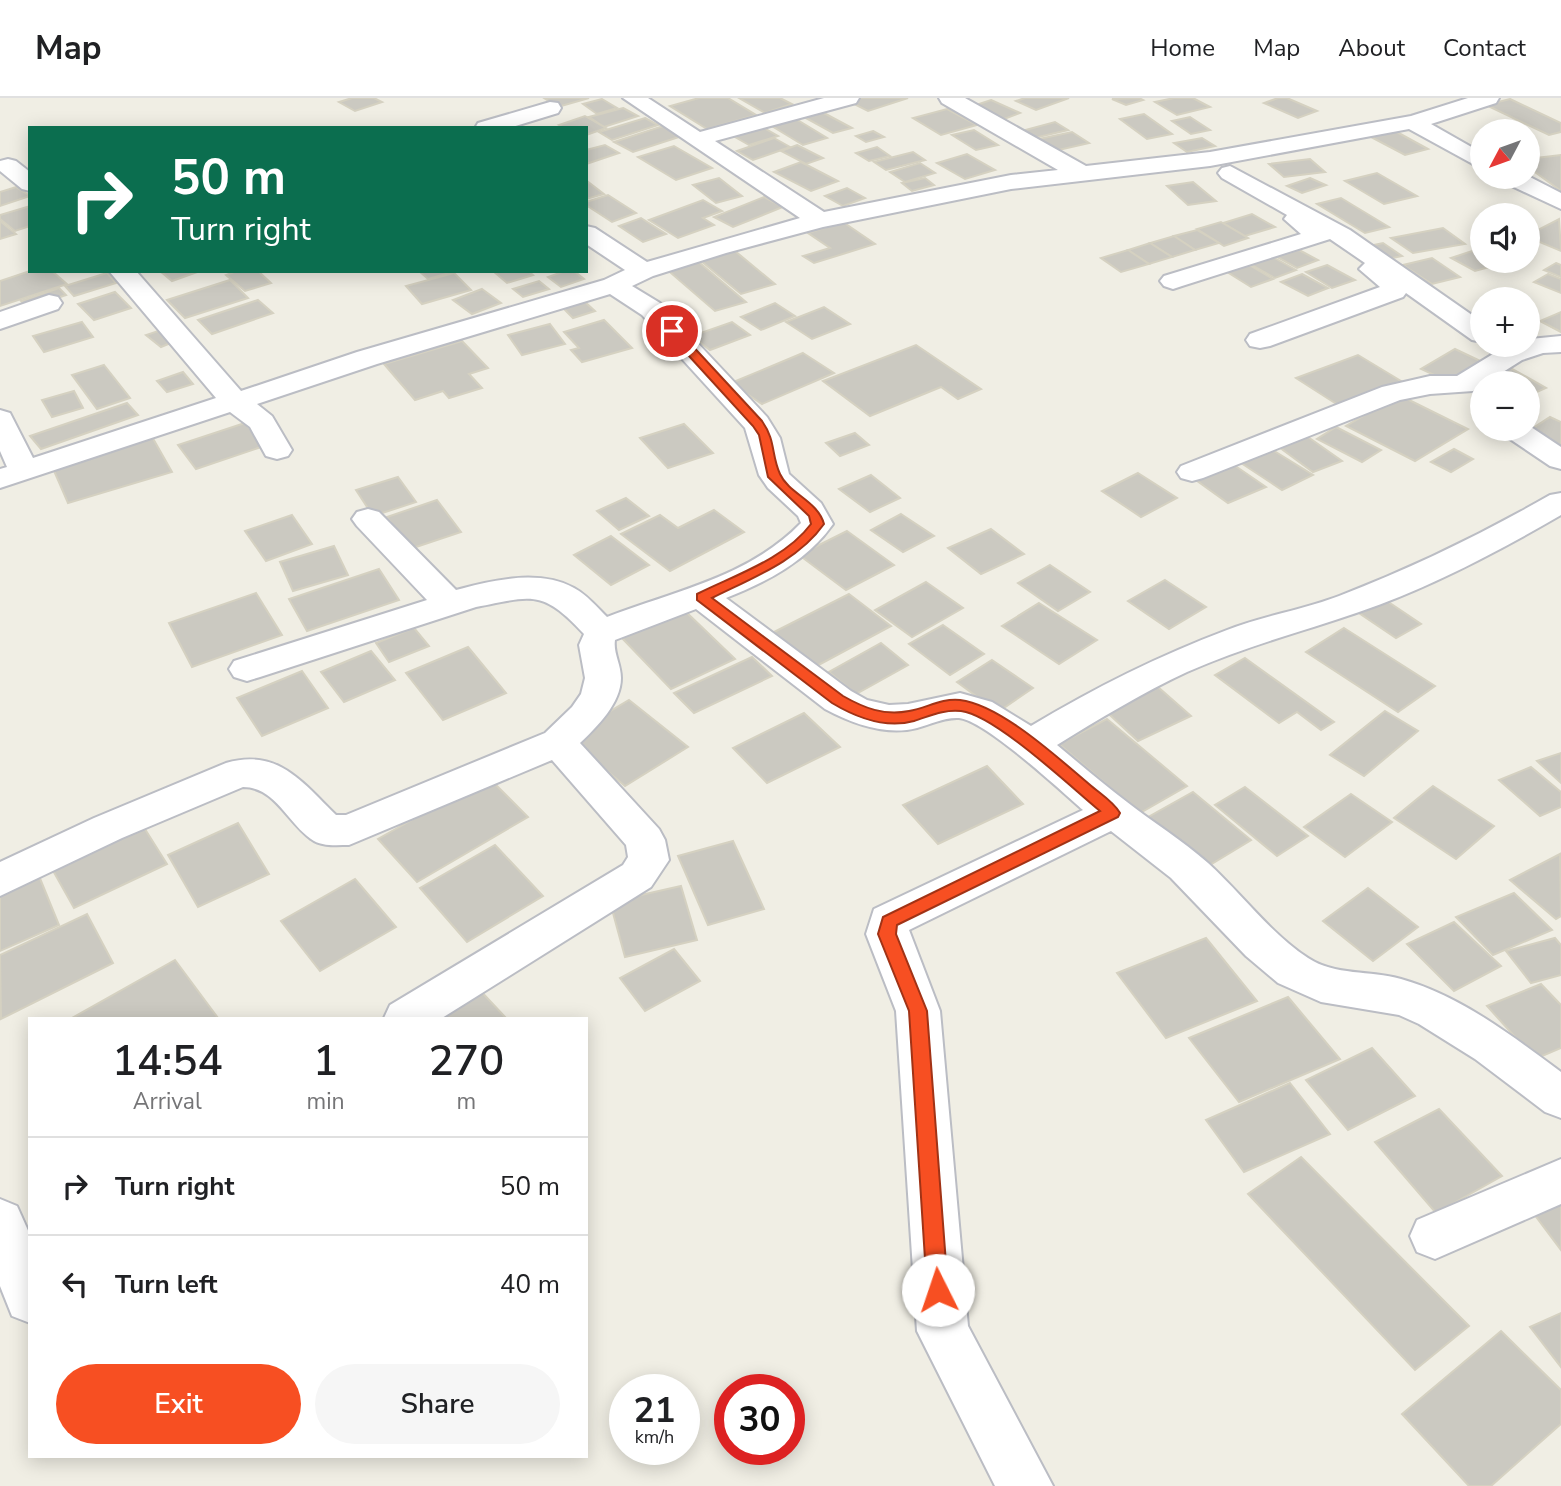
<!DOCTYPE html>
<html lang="en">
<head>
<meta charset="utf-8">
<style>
	:root { --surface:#fff; --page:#f6f6f6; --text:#202124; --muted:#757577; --line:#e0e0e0; --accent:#f74f22 }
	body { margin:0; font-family:"Nunito Sans",sans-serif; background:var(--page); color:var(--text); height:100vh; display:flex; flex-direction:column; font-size:26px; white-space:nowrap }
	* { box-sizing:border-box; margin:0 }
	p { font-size:23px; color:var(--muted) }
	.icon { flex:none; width:38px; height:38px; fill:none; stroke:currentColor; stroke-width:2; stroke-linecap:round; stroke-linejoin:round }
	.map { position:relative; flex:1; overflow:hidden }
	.side { position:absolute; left:28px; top:919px; width:560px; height:441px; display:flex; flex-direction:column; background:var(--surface); border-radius:0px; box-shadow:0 4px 18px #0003 }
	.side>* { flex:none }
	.guide { position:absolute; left:28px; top:28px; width:560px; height:147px; border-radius:0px; box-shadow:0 4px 18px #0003; background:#0b6e4f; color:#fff; overflow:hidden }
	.needle { width:46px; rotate:229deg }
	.buttons { position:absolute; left:1470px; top:21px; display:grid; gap:14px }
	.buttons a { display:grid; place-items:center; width:70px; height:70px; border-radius:50%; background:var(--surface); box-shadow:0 4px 18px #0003; font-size:35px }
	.speed { position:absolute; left:609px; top:1276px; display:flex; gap:14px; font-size:35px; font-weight:700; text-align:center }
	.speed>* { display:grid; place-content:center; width:91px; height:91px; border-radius:50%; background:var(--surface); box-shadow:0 4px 18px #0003; line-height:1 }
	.speed small { font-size:18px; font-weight:400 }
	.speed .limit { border:10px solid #d22; background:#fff; color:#111 }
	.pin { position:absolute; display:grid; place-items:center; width:60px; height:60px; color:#fff; margin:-30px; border:4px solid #fff; border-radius:50%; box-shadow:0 2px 7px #0007 }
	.me { position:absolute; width:77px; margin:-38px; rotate:356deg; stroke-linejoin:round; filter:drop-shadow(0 0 5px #0008) }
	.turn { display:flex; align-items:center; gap:24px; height:147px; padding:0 28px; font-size:32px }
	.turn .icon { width:91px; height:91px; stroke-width:2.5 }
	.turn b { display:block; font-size:49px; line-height:60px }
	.eta { display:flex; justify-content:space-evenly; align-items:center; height:119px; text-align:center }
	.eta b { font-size:42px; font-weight:600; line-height:49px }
	.action { display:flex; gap:14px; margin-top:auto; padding:14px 28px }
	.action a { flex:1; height:80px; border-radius:42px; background:var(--accent); color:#fff; font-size:28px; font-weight:600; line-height:80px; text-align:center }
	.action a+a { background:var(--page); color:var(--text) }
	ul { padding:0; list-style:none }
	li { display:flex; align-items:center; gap:21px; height:98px; padding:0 28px; border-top:2px solid var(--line) }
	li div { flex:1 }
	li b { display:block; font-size:26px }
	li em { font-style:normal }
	header { display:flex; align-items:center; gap:42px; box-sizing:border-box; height:98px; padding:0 35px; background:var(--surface); border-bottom:2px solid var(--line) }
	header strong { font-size:33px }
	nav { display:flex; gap:38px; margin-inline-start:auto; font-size:24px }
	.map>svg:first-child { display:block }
	.building { fill:#cbc9c1; stroke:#d5d1c1; stroke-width:2 }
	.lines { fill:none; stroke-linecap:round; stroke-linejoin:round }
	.minor-casing { stroke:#bbbdc4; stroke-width:4 }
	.minor { fill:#fff; fill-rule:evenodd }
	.route { fill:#f74f22; stroke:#a13316; stroke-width:2 }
</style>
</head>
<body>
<header>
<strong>Map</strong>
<nav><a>Home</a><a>Map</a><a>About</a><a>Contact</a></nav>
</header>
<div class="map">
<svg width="1561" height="1388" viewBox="0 0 1561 1388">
	<rect width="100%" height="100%" fill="#f0eee4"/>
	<g class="building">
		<polygon points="352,0 374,0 382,4 355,13 339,4"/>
		<polygon points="544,0 589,0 558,9"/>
		<polygon points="699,0 728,0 756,17 707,31 670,8"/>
		<polygon points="739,0 780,0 792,6 765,15"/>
		<polygon points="857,0 908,0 868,13 848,3"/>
		<polygon points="1025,0 1069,0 1036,12 1016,3"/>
		<polygon points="1139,0 1143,2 1126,7 1112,1"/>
		<polygon points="1174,0 1193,0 1210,9 1177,17 1155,4"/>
		<polygon points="1278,0 1287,0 1317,13 1298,20 1264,5"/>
		<polygon points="602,1 617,10 597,16 583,6"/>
		<polygon points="1510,1 1561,25 1561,34 1549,37 1486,7"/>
		<polygon points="991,2 1020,15 999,23 970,9"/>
		<polygon points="623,10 638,18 604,29 589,19"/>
		<polygon points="947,11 977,27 941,37 913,20"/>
		<polygon points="822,14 852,30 833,35 804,19"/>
		<polygon points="1144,16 1172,36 1147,41 1120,21"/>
		<polygon points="585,18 606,30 586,37 586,30 564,30 559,27"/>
		<polygon points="791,18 827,40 803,47 767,25"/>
		<polygon points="1190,19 1210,32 1191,36 1172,23"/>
		<polygon points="645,20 658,27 612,42 599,34"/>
		<polygon points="1055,24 1068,32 1030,41 1018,34"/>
		<polygon points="757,26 778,38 749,47 728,35"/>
		<polygon points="663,28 682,38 633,54 614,44"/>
		<polygon points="974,32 998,47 976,52 952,37"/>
		<polygon points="873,33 884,39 866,44 856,38"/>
		<polygon points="1395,33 1428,51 1405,57 1371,39"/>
		<polygon points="1072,34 1089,45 1050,54 1034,42"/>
		<polygon points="774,40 790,49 753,62 737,53"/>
		<polygon points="1202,40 1215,48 1187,54 1174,45"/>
		<polygon points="605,47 619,55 586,66 586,52"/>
		<polygon points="797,47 823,60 806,66 781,53"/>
		<polygon points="674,48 712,70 676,82 638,59"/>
		<polygon points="877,49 890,58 869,63 856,55"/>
		<polygon points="913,54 925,62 886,72 874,64"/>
		<polygon points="967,56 995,72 965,81 937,65"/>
		<polygon points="1561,57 1561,93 1528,69 1528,61"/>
		<polygon points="1310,61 1325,74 1284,79 1269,66"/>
		<polygon points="801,64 838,83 811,93 774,74"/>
		<polygon points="920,65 935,75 905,84 890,74"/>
		<polygon points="1377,75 1417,98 1384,106 1345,83"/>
		<polygon points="719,80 742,98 716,105 693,87"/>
		<polygon points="925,80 934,87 912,93 902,85"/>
		<polygon points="1310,80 1326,87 1302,95 1287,88"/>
		<polygon points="587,83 604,96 586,101"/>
		<polygon points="1193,84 1216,103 1188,107 1167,88"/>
		<polygon points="16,89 30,98 0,108 0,94"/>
		<polygon points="847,90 865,100 843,108 825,98"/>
		<polygon points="608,97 636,115 612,124 586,107 586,104"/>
		<polygon points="764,99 783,109 733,129 714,119"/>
		<polygon points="1341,100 1389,129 1365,135 1317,106"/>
		<polygon points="703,102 722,113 703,120 714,127 678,140 649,122"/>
		<polygon points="30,108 30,128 15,133 0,121 0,117"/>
		<polygon points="1252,116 1275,129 1245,138 1223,125"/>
		<polygon points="641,120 666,136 643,144 619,128"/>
		<polygon points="1559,121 1561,153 1528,139 1528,137"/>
		<polygon points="0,123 16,136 0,141"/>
		<polygon points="843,124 875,146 814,165 803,158 830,150 808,135"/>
		<polygon points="1221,124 1248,140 1224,148 1197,131"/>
		<polygon points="1443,130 1465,146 1413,155 1391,140"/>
		<polygon points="1197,132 1219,145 1195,152 1174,138"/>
		<polygon points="1174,138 1195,152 1172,159 1150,145"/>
		<polygon points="1150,145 1172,159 1149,166 1128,152"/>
		<polygon points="1383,145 1402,158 1388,161 1369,148"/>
		<polygon points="1128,152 1149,166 1121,174 1101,160"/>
		<polygon points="1299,152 1318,162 1297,170 1277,159"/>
		<polygon points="735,153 775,186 741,196 701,163"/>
		<polygon points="1472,153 1482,159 1482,163 1497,167 1475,173 1451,160"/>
		<polygon points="1271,158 1296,172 1275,180 1250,166"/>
		<polygon points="694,160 746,204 715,213 664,169"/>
		<polygon points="1432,160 1460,179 1432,186 1403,167"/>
		<polygon points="1246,165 1273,181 1251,189 1224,172"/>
		<polygon points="1556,165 1561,167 1561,179 1544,172"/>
		<polygon points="1327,167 1355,182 1332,190 1306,174"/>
		<polygon points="30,173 52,173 67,186 0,208 0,183"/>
		<polygon points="160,173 200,173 172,183"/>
		<polygon points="237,173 258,173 271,185 245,193 226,177"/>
		<polygon points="419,173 452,173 453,174 428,181"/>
		<polygon points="493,173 528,173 533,177 507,185"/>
		<polygon points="565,173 574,173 584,181 561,189 548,179"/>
		<polygon points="107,175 116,185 74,198 65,188"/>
		<polygon points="454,175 471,192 422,206 406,188"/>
		<polygon points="1302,176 1328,190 1308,198 1281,184"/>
		<polygon points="1548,176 1561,181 1561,195 1534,184"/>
		<polygon points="230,182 248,200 185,220 167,202"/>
		<polygon points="539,183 549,191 523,199 513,191"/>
		<polygon points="59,190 66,197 28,210 21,203"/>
		<polygon points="482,191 501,205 472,216 453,202"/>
		<polygon points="115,194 131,210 94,222 78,206"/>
		<polygon points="258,202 273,215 212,236 198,222"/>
		<polygon points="584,203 595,213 573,220 563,210"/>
		<polygon points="775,205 795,218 761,232 741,219"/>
		<polygon points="824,209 850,226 812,241 786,224"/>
		<polygon points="1561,214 1561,234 1540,223"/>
		<polygon points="604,222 632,250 582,264 571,252 579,250 564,234"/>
		<polygon points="82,224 93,239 44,254 33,238"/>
		<polygon points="732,224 750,237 710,252 692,238"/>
		<polygon points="550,226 565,246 522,257 508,237"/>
		<polygon points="164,231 178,242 161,249 146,237"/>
		<polygon points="462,243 488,270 469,276 482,290 449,300 443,293 415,302 384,266"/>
		<polygon points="916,247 981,291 958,301 941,289 870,318 823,283"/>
		<polygon points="1455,251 1487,266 1454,286 1421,271"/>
		<polygon points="803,255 834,275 762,306 731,285"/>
		<polygon points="1358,257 1401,283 1338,307 1296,280"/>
		<polygon points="104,267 130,300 97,311 72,277"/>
		<polygon points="1509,269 1546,290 1528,298 1528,285 1506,285 1491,277"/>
		<polygon points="183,274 193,286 167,294 157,283"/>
		<polygon points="74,293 83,310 52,319 42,302"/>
		<polygon points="1399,297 1468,331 1415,363 1346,328"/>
		<polygon points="127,305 138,317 41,351 30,338"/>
		<polygon points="1550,319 1561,324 1561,354 1524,336"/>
		<polygon points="245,325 264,348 196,371 178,347"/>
		<polygon points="684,326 713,355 668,370 640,340"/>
		<polygon points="1336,329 1381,352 1362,364 1317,341"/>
		<polygon points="855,335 869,347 840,358 826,345"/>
		<polygon points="151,337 172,374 68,405 51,366"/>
		<polygon points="1308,339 1342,363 1313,374 1279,349"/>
		<polygon points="1271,351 1313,377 1282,392 1241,365"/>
		<polygon points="1454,351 1473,361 1451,374 1431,364"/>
		<polygon points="1231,365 1266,389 1228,405 1193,380"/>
		<polygon points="1138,375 1177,400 1141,419 1102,393"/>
		<polygon points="871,377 900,400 870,414 839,391"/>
		<polygon points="398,379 416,404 373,418 356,392"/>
		<polygon points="626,400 649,418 619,432 597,413"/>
		<polygon points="437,402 461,434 410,451 387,419"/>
		<polygon points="714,412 744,434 670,473 621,436 660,417 678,430"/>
		<polygon points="901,416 934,438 903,454 871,432"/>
		<polygon points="292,417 312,446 266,463 245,433"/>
		<polygon points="991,431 1024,456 981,476 948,450"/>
		<polygon points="847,433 894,467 846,492 799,457"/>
		<polygon points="611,438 649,467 611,487 574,457"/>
		<polygon points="334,448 348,477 293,493 280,464"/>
		<polygon points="1050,467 1090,494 1058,513 1018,485"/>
		<polygon points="379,471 399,502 307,533 289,501"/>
		<polygon points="1165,482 1206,509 1169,531 1128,503"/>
		<polygon points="926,484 963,510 912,539 875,512"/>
		<polygon points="256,495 282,537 192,569 169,525"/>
		<polygon points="849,496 891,528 813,570 772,535"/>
		<polygon points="1381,499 1421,526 1396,540 1356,513"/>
		<polygon points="1039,505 1097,542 1059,566 1002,528"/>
		<polygon points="684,512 735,561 671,591 621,539"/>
		<polygon points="943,527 984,556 950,577 909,546"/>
		<polygon points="414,530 429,548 389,564 376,545"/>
		<polygon points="1344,530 1435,588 1398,614 1306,554"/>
		<polygon points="881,545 908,567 856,596 829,574"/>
		<polygon points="468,549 506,595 443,622 406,575"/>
		<polygon points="371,553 395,582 344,604 321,574"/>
		<polygon points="752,559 772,578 694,615 674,595"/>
		<polygon points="1245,560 1334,624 1321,632 1297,614 1279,625 1215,577"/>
		<polygon points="992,562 1033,590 998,614 957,584"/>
		<polygon points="302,573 328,610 262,638 237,600"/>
		<polygon points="1150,582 1191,618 1138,643 1098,606"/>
		<polygon points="629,602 688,649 625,688 567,639"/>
		<polygon points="1385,613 1418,633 1364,678 1330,657"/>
		<polygon points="804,615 840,649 767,685 733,650"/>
		<polygon points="1107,621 1187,688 1140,715 1059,646"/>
		<polygon points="1561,655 1561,685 1537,663"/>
		<polygon points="987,668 1023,706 938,746 903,707"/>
		<polygon points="1531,669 1561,694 1561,709 1540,718 1499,682"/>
		<polygon points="488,679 528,719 417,784 378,741"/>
		<polygon points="1433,688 1494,728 1456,761 1394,720"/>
		<polygon points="1245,689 1308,738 1277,758 1215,707"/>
		<polygon points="1193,694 1251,742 1200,773 1143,722"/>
		<polygon points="1351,696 1392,724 1345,759 1304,729"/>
		<polygon points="138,720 167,766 74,810 47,762"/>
		<polygon points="238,725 269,776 198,809 168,757"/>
		<polygon points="733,743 764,811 708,827 678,758"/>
		<polygon points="495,747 543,798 467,844 420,790"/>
		<polygon points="1560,756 1561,818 1556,821 1510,782"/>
		<polygon points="39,778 59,827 0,853 0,794"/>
		<polygon points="355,781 396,829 320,873 281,823"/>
		<polygon points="681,788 697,842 625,859 610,804"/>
		<polygon points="1368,790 1418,829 1373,863 1323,823"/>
		<polygon points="1514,795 1552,832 1493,857 1456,819"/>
		<polygon points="87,816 113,865 1,921 0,857"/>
		<polygon points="1454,824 1501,868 1454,893 1407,846"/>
		<polygon points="1206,840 1257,903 1166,940 1117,875"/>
		<polygon points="1555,840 1561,847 1561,877 1531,885 1506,853"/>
		<polygon points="674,851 700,883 645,913 620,880"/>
		<polygon points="175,862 218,920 72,920"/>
		<polygon points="1541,886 1561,907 1561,950 1535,961 1487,908"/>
		<polygon points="476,888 506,920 427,920"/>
		<polygon points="1288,899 1340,961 1239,1004 1189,940"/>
		<polygon points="1372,950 1415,998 1348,1032 1306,982"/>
		<polygon points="1290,985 1330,1036 1244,1074 1206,1022"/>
		<polygon points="1439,1011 1502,1078 1436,1115 1375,1044"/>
		<polygon points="1301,1059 1469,1228 1415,1272 1248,1096"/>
		<polygon points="1561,1102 1561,1152 1531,1112"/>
		<polygon points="1561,1215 1561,1269 1530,1229"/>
		<polygon points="1501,1233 1561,1292 1561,1326 1491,1388 1469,1388 1402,1316"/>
	</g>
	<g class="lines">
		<defs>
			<g id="minor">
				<path d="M623 0H648L700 34 824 0H859L856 5 715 43 824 114 1011 77 1058 72 942 5 939 0H965L1086 68 1210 54 1411 18 1468 0H1499L1496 5 1431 26 1482 55V71L1409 31 1210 68 1011 91 823 129 726 155 653 178 632 188 660 205 767 319 780 340 789 376 821 405 833 426C807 463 767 484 726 500L851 593 867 602 889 607 908 606 960 595 992 604 1031 628C1094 590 1158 558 1227 532 1263 518 1302 512 1339 498 1412 470 1482 436 1550 397L1561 395V417C1499 453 1427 491 1359 514 1301 534 1243 549 1187 574 1142 595 1099 621 1057 647 1080 666 1103 686 1127 704 1154 725 1182 742 1208 765 1242 796 1270 835 1308 860 1335 878 1370 872 1401 881 1461 898 1511 937 1561 974V1020L1545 1014 1475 961 1419 926 1399 917 1321 904 1278 885 1246 858 1171 780 1111 733 909 832 940 913 968 1228 1053 1388H995L917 1233 896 913 866 836 874 811 1083 712C1060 692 986 623 959 620 945 619 931 626 917 630 886 638 853 626 825 611L696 511 615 542C613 555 621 566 621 580 621 605 597 629 580 645L659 731 665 742 669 762 651 789 442 920H384L390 907 623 767 628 759 626 747 552 662 349 747C337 747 321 749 311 741 287 724 275 689 243 689L122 740 0 798V764L94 720 226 665C278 650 302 684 336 717H346L545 635 572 609 581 596 585 580 579 547 584 536C542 491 533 498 476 509L260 579 247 583 234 579 229 571 234 563 427 502 357 428 352 421 357 414 368 411 379 414 456 492C492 482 540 471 574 490 587 497 597 509 607 519 674 493 749 479 801 425L798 418 768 390 759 377 745 330 642 217 610 196 377 266 257 306 272 318 292 352 288 358 277 361 266 358 250 329 230 314 0 390V371L7 369 0 353V312L10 315 33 360 216 300 109 173H136L241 293 357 254 604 182 625 172 586 146V128L595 130 647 164 800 120Z"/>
				<polygon points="550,4 558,5 561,10 558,15 509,30 475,30 478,25"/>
				<polygon points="8,61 16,63 30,74 30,93 22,91 0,73 0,63"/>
				<polygon points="1230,68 1350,132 1482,224 1482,244 1472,242 1406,195 1403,199 1270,248 1260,250 1250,248 1246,242 1250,236 1380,189 1359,171 1365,165 1330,141 1182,188 1173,191 1164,188 1160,183 1164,178 1301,136 1284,121 1287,117 1222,80 1218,75 1222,70"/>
				<polygon points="1528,78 1561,95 1561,111 1503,84 1499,79"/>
				<polygon points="49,197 58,199 62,205 58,211 0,231 0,214"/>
				<polygon points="1561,238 1561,254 1543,255 1522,262 1473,293 1430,296 1400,302 1203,380 1192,383 1181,380 1177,374 1181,368 1382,289 1430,278 1457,278 1493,256 1484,247 1528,247 1530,241"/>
				<polygon points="1528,327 1561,349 1561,371 1550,368 1504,337 1499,331 1528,331"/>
				<polygon points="1561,1061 1561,1106 1435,1161 1417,1154 1410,1138 1417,1122"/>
				<polygon points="0,1101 17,1108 30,1137 30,1225 12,1218 0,1188"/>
			</g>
		</defs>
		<use href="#minor" class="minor-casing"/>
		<use href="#minor" class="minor"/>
	</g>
	<path class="route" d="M668 230H676L762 323C776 343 771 356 780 376 789 396 818 403 824 426 798 463 752 480 712 500L843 598C864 610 884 618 909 613 927 610 941 600 960 602 1001 607 1058 660 1089 686 1099 695 1113 703 1120 715L1118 719 897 827 896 836 927 913 948 1192 945 1200 938 1203 930 1200 927 1192 909 913 878 836 883 819 1100 713C1072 690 995 617 961 613 944 611 930 618 914 623 885 631 857 620 832 605L697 502V496C735 477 785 461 811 426L809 418 768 379 759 337 753 328 668 235Z"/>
</svg>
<div class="buttons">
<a><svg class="needle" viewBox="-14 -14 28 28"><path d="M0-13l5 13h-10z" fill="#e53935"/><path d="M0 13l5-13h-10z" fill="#757577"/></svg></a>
<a><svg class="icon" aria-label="sound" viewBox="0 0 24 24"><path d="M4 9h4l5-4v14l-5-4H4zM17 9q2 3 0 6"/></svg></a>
<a>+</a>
<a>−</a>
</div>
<div class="speed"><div>21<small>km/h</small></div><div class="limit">30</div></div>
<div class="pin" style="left:672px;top:233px;background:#d93025"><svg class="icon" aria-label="arrive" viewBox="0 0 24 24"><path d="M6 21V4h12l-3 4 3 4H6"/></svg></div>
<svg class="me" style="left:938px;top:1192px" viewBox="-20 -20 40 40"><circle r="19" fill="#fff"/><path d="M0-13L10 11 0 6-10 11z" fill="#f74f22"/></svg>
<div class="guide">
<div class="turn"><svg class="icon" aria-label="right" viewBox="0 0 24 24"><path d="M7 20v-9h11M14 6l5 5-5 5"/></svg><div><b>50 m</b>Turn right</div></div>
</div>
<section class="side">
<div class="eta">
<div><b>14:54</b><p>Arrival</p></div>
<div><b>1</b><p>min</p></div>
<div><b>270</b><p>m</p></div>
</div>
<ul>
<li><svg class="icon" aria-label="right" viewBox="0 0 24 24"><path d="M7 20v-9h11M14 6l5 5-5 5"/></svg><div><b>Turn right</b></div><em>50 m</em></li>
<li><svg class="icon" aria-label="left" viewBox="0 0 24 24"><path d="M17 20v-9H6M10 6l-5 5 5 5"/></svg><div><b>Turn left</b></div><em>40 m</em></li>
</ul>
<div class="action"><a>Exit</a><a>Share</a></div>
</section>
</div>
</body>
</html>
